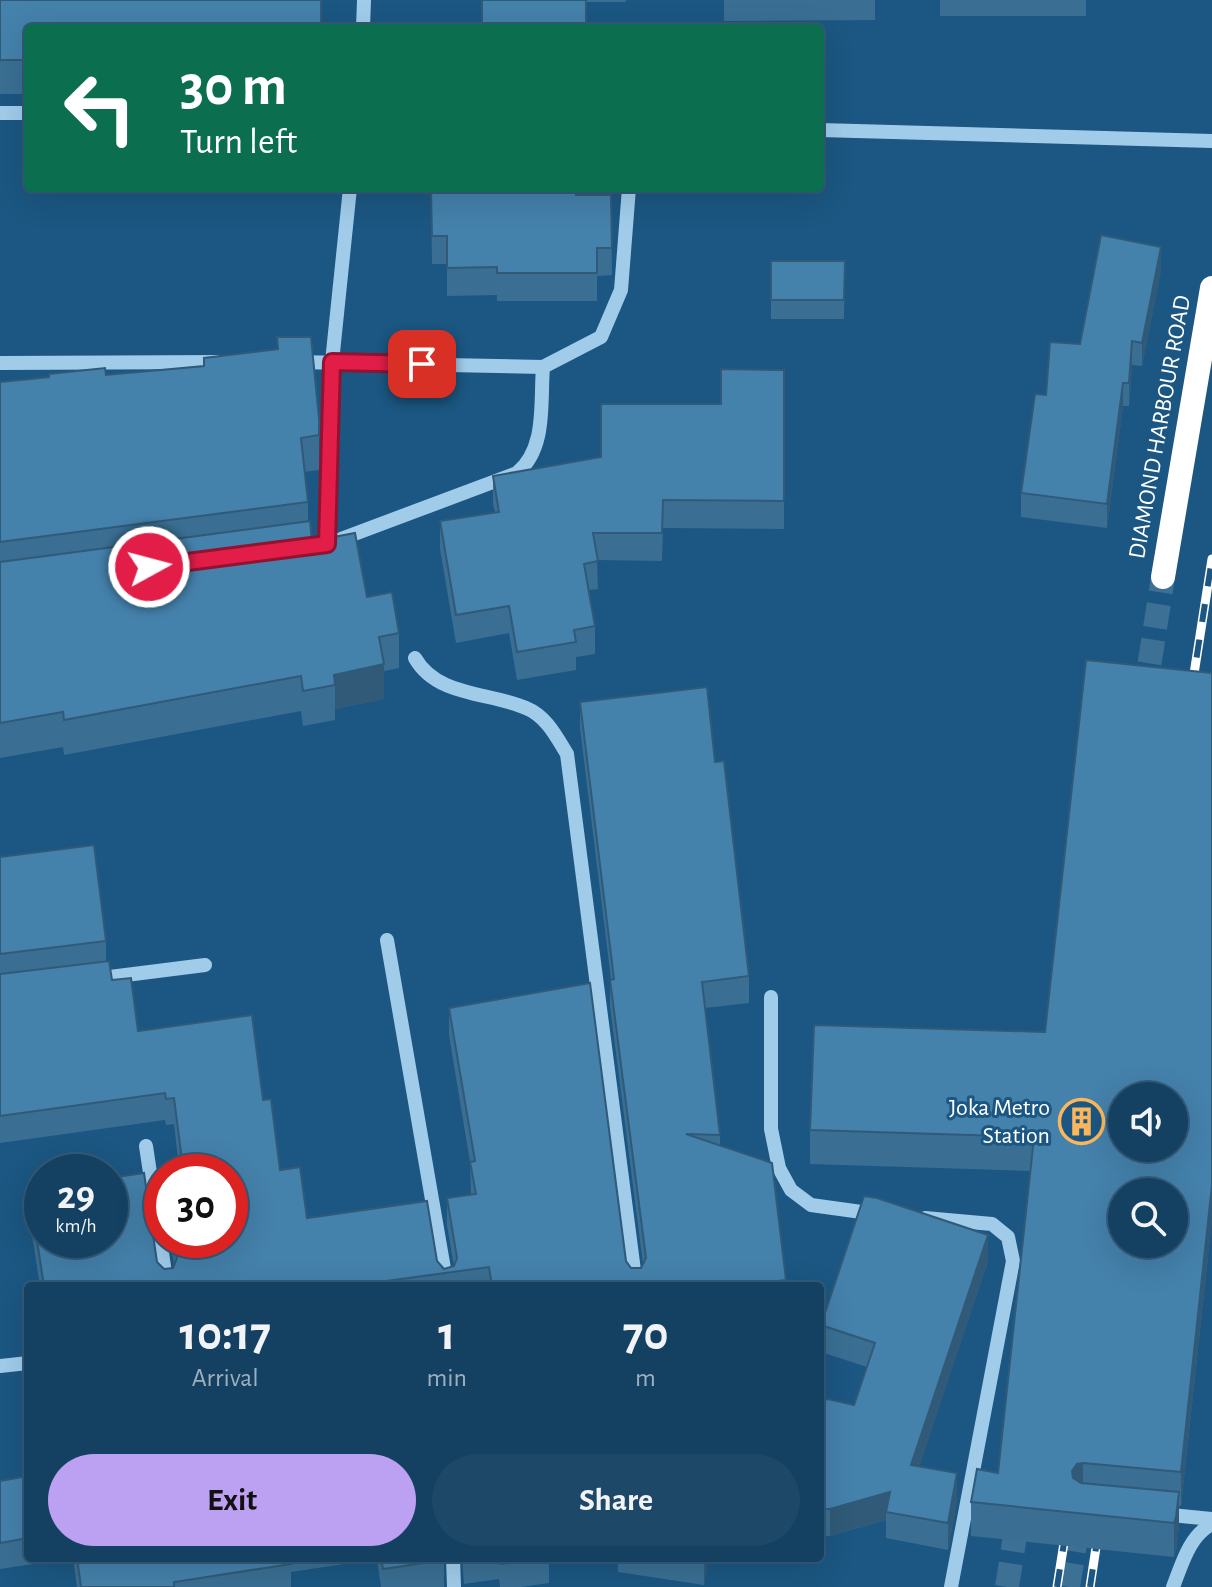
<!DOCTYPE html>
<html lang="en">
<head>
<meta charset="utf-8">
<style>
	:root { --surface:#144162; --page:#1d4868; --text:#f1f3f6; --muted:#9dafbe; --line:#335a77; --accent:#bca0f2 }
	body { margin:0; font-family:"Alegreya Sans",sans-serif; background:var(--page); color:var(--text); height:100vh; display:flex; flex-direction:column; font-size:30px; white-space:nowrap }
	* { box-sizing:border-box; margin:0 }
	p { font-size:26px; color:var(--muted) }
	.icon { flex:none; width:44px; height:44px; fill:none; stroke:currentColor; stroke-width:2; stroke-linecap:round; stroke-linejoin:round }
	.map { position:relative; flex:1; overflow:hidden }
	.side { position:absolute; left:24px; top:1282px; width:800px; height:280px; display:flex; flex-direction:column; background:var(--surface); border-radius:8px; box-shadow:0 8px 32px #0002,0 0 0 2px var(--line) }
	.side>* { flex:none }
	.banner { position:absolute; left:24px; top:24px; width:800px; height:168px; border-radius:8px; box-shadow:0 8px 32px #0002,0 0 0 2px var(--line); background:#0b6e4f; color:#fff; overflow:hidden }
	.fabs { position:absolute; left:1108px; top:1082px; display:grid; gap:16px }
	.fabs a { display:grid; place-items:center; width:80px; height:80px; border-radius:50%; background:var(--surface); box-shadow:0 8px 32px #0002,0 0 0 2px var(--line); font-size:40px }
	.speed { position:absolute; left:24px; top:1154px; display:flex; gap:16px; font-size:40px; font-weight:700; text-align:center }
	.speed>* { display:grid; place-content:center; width:104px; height:104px; border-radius:50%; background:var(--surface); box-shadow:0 8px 32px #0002,0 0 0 2px var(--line); line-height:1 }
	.speed small { font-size:20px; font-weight:400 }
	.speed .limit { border:12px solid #d22; background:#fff; color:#111 }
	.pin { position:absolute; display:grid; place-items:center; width:68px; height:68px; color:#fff; margin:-34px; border-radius:16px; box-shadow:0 4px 12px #0006 }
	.me { position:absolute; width:88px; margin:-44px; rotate:83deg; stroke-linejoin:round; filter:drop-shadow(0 0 6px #0008) }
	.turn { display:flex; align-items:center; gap:28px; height:168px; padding:0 24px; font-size:36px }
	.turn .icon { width:104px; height:104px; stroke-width:2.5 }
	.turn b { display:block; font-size:56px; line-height:68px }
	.eta { display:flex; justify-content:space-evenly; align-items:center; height:136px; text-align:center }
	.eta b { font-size:48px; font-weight:600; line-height:56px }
	.primary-button { display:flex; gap:16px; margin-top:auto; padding:16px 24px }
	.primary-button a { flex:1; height:92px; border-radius:48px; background:var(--accent); color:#111; font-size:32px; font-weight:600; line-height:92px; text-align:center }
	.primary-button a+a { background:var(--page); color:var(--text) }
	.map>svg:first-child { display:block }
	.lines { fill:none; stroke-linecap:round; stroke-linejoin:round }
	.highway-tunnel { stroke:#3d7095; stroke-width:24; stroke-dasharray:24 12; stroke-linecap:butt }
	.minor { stroke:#a0ccea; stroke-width:14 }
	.highway { stroke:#fff; stroke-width:24 }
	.rail-casing { stroke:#fff; stroke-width:9 }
	.rail { stroke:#1b5782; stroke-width:6; stroke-dasharray:18; stroke-linecap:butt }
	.wall { fill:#3a6f93 }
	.shaded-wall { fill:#305a78 }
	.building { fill:#4481ab; stroke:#305a78; stroke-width:2; fill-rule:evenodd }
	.route-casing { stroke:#92132f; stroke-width:20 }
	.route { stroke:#e11d48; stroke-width:14 }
	.labels { text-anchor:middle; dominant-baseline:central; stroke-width:6; stroke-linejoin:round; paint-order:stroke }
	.street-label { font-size:24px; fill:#fff; stroke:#1b5782 }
	.poi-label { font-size:24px; fill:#fff; stroke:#1b5782; text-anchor:end }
</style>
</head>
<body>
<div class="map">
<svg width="1212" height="1587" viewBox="0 0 1212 1587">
	<rect width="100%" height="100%" fill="#1b5782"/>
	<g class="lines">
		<g class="highway-tunnel">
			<polyline points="1144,699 1163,577"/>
			<polyline points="1007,1587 1019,1510"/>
			<polyline points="1068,1587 1080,1514"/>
		</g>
		<g class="minor">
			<polyline points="363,28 364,0"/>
			<polyline points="0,113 28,113"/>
			<polyline points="820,130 1212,141"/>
			<polyline points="296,362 543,367"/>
			<polyline points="0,363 220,362"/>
			<path d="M341 539 517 473C547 448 540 403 543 367L601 337 621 290 629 188"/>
			<polyline points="327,544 332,362 350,188"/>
			<path d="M415 658C437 697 490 692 526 708 546 716 556 736 567 754L636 1286"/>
			<polyline points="387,940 447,1286"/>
			<polyline points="94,979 205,965"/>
			<polyline points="771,997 771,1129 779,1168 791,1190 811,1205 876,1214"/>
			<polyline points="146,1146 167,1286"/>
			<polyline points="925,1218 992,1224 1008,1237 1013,1261 951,1587"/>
			<polyline points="0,1366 28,1363"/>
			<polyline points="1161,1514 1212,1519"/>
			<polyline points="453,1558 454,1587"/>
			<path d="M1173 1587C1182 1564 1189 1536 1212 1524"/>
		</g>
		<polyline class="highway" points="1163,577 1212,288"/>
		<defs>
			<g id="rail">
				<polyline points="1191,693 1212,559"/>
				<polyline points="1057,1587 1067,1524"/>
				<polyline points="1090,1587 1099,1528"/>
			</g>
		</defs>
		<use href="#rail" class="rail-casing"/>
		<use href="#rail" class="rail"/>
	</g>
	<g class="wall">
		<polygon points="0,0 28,28 28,94 0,94"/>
		<polygon points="482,0 626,0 626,2 586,2"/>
		<polygon points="724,0 875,0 875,20 724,21"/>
		<rect x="940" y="0" width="146" height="16"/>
		<polygon points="431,191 611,195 612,275 597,276 597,301 497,301 497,295 447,296 447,264 432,264"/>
		<polygon points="771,261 845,261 844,319 771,319"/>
		<polygon points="1161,270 1142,366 1132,365 1129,406 1123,406 1107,528 1021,517 1021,493 1046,395 1080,344"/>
		<polygon points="277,337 319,419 319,470 304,472 308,502 308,522 312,541 367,597 399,633 399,668 384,671 384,699 335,709 335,720 303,726 301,711 64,755 63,747 0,758 0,382 106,375 204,366 204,358 277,349"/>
		<polygon points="784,370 784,529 663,528 662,561 597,560 598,589 589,590 595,626 595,654 576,657 576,670 517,680 509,633 456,643 440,549 440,521 495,512 493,504 493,476 601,457 721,404"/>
		<polygon points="1212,673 1212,1219 1181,1506 1179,1506 1179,1526 1176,1551 1174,1557 971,1536 971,1502 998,1473 1031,1171 810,1164 810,1130 1045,1032"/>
		<polygon points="580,702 715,762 749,976 749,1003 705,1008 720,1135 720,1146 786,1280 786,1286 40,1286 29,1216 29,1189 157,1262 164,1269 173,1268 174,1265 170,1240 230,1240 179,1168 174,1124 166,1125 165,1120 0,1143 0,857 106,941 106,961 112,980 138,1031 263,1100 280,1170 307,1218 437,1261 444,1269 454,1266 447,1225 447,1198 471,1195 470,1162 449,1035 449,1008 631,1268 641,1268 643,1264 610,1006 610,980 611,979 580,728"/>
		<polygon points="988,1261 919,1467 957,1500 948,1550 886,1538 886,1520 830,1536 820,1536 820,1401 854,1405 867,1367 821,1352 821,1325"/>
		<polygon points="28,1476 28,1558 444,1558 444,1587 381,1587 377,1559 291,1572 291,1587 77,1587 73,1558 0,1569 0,1481"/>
		<polygon points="462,1558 549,1558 549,1583 521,1587 500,1587 499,1579 464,1584"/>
		<polygon points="618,1558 708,1558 704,1585 618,1572"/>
	</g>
	<g class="shaded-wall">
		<polygon points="1161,247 1161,270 1142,366 1142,343"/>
		<polygon points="1132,341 1132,365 1129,406 1129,383"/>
		<polygon points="1123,383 1123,406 1107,528 1107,504"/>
		<polygon points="384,664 384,699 335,709 335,685 334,675"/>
		<polygon points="1212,1185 1212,1219 1181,1506 1181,1472"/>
		<polygon points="988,1235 988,1261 911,1492 911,1465"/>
		<polygon points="1083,1463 1083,1497 1077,1498 1072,1471 1077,1464"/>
		<polygon points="957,1473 957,1500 948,1550 948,1523"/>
		<polygon points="890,1492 886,1512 886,1520 830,1536 830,1509"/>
		<polygon points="1179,1492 1179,1526 1176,1551 1174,1557 1174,1523"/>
		<polygon points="704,1558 708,1558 704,1585"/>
	</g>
	<g class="building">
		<polygon points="0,0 321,0 321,28 28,28 28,60 0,60"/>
		<rect x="482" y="0" width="104" height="28"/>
		<polygon points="468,188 576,188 576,195 611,195 612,248 597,248 597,273 497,273 497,267 447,268 447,236 432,236 431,191 468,191"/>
		<polygon points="1101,235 1161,247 1142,343 1132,341 1129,383 1123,383 1107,504 1021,493 1035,394 1046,395 1050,342 1080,344"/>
		<polygon points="771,261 845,261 844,300 771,300"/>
		<polygon points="277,337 311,337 319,419 319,435 301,438 308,502 0,542 0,382 49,377 49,374 105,368 106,375 204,366 204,358 278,349"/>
		<polygon points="721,369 784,370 784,501 663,500 662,533 593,533 598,561 584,564 595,626 574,630 576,642 517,652 509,606 456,615 440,521 499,512 493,476 601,457 601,404 721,404"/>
		<polygon points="310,521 312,541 355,533 367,597 392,592 399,633 379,637 384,664 334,675 335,685 303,691 301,676 64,720 63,712 0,723 0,562"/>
		<path d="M1086 660 1212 673V1185L1181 1472 1083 1463 1077 1464 1072 1471 1073 1478 1081 1483 1179 1492 1176 1517 1174 1523 971 1502 977 1469 998 1473 1034 1137 810 1130 814 1025 1045 1032ZM1122 1096H1174V1148H1122ZM1122 1192H1174V1244H1122Z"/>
		<polygon points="707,687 715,762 724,761 749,976 702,982 720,1135 686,1134 772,1163 786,1280 737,1286 492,1286 489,1267 350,1286 44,1286 29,1189 42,1187 42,1240 110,1240 110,1178 144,1173 157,1262 164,1269 173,1268 177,1258 174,1240 230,1240 230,1172 164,1172 164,1171 183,1168 174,1098 166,1099 165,1093 0,1116 0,974 109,961 112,980 131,978 138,1031 252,1015 263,1100 271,1099 280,1170 300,1167 307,1218 427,1201 437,1261 444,1269 454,1266 457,1258 447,1198 476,1194 470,1162 475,1161 449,1008 590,983 626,1261 631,1268 641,1268 646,1258 610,980 614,979 580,702"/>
		<polygon points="94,845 106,941 0,954 0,857"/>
		<polygon points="864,1196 877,1198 988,1235 911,1465 957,1473 948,1523 886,1512 890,1492 830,1509 820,1509 820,1401 828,1399 854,1405 875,1343 821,1325"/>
		<polygon points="28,1476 28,1538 0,1543 0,1481"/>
		<polygon points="77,1558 290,1558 291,1564 174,1582 174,1587 81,1587"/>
		<polygon points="381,1558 444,1558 444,1560 383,1569"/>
		<polygon points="500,1558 536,1558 501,1564"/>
	</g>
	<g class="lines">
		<defs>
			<polyline id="route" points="149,567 327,544 332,362 422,364"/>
		</defs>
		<use href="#route" class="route-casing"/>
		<use href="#route" class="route"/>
	</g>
	<defs>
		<symbol id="building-ring" viewBox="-11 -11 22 22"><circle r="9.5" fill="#1b5782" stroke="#fcb75c" stroke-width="1.5"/><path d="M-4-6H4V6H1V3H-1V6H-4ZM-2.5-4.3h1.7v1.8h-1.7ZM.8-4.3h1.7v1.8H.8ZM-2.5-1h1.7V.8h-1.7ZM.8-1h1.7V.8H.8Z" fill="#fcb75c"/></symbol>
	</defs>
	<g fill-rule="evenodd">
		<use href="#building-ring" x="1056" y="1096" width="51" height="51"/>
	</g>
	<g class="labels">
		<g class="street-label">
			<text transform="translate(1160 427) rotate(-80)">DIAMOND HARBOUR ROAD</text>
		</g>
		<g class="poi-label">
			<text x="1050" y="1108">Joka Metro<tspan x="1050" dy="28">Station</tspan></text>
		</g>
	</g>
</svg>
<div class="fabs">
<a><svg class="icon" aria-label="sound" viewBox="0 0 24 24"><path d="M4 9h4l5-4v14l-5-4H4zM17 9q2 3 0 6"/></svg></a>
<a><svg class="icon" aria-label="search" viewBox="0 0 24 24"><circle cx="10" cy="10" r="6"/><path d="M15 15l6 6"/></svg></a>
</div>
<div class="speed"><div>29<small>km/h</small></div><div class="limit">30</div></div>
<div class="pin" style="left:422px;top:364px;background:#d93025"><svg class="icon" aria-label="arrive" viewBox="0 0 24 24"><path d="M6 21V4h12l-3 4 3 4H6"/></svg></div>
<svg class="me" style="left:149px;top:567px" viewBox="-20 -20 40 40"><circle r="17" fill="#e11d48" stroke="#fff" stroke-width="3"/><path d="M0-11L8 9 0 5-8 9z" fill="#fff"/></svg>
<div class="banner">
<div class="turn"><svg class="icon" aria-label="left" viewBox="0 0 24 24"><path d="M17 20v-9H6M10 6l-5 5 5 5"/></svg><div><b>30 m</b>Turn left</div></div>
</div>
<section class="side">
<div class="eta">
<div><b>10:17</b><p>Arrival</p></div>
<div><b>1</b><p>min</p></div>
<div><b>70</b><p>m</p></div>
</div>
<div class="primary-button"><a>Exit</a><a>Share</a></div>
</section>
</div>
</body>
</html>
